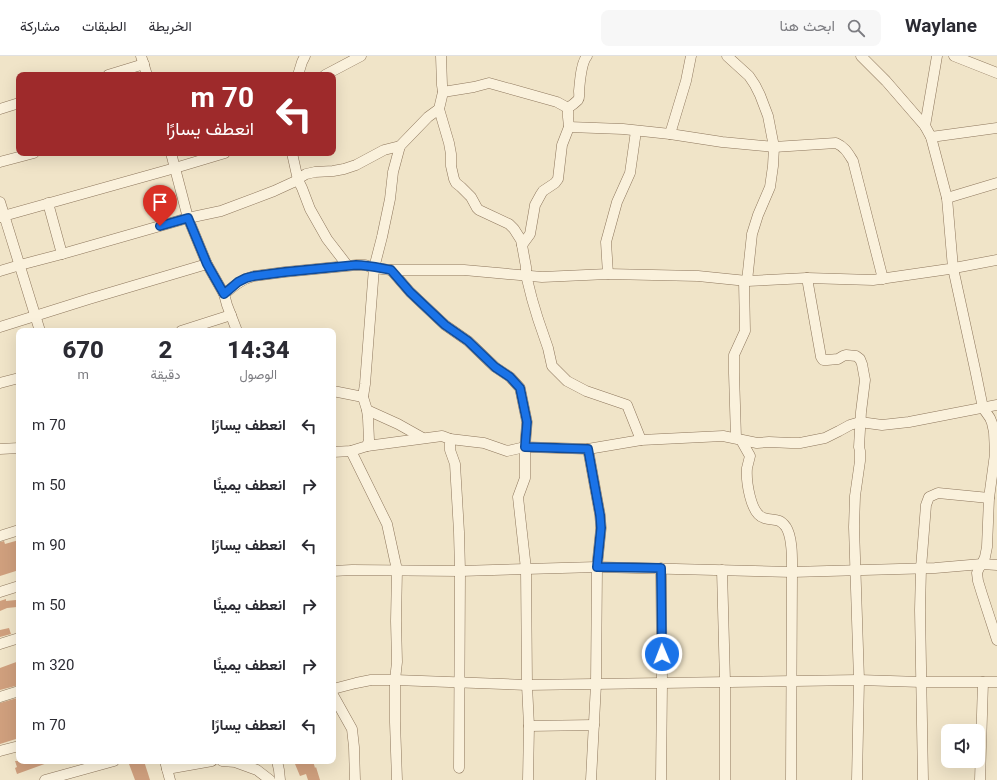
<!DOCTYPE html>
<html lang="ar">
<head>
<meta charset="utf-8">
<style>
	:root { --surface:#fff; --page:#f7f7f7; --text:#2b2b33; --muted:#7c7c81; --line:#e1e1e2 }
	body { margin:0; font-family:Georgia,Vazirmatn,serif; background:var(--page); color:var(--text); direction:rtl; height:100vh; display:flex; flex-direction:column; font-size:15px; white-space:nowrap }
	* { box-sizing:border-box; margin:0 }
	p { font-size:13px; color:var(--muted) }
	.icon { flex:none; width:22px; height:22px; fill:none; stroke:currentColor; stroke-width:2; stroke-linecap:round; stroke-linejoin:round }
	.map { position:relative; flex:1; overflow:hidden; direction:ltr }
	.details { position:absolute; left:16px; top:272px; width:320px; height:436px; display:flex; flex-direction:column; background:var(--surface); border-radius:8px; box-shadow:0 4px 16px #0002; direction:rtl }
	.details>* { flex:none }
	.hud { position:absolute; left:16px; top:16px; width:320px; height:84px; border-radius:8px; box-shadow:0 4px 16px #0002; direction:rtl; background:#9e2a2b; color:#fff; overflow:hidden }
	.controls { position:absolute; left:941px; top:668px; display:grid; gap:8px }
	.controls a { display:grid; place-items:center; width:44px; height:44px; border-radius:8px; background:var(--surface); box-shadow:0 4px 16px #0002; font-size:20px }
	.pin { position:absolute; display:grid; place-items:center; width:34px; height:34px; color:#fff; margin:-41px -17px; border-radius:50% 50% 50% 0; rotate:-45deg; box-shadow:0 0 4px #0007 }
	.pin .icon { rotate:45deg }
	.me { position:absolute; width:44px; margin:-22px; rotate:359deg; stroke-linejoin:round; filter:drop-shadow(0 0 3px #0008) }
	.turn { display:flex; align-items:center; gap:14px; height:84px; padding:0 16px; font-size:18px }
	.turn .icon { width:52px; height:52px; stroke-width:2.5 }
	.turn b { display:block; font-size:28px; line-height:34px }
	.eta { display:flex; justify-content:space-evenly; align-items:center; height:68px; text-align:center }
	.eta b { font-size:24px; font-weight:800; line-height:28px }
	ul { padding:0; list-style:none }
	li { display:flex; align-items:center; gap:12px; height:60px; padding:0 16px }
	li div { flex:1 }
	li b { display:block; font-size:15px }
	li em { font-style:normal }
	header { display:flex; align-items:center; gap:24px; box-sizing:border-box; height:56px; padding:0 20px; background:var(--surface); border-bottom:1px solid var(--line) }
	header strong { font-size:19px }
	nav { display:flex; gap:22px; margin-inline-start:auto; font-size:14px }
	.search { width:280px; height:36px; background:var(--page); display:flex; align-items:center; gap:10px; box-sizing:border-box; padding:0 14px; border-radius:8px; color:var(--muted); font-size:15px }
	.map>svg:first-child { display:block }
	.building { fill:#cf9f7d }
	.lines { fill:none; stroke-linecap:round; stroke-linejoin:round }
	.minor-casing { stroke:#8d765c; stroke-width:11 }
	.minor { stroke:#faf1dc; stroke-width:10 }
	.route-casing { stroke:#114b97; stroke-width:10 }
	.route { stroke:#1a73e8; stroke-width:7 }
</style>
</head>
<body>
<header>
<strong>Waylane</strong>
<div class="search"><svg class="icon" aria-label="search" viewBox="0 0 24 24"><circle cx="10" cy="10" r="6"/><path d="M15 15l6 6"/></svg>ابحث هنا</div>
<nav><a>الخريطة</a><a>الطبقات</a><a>مشاركة</a></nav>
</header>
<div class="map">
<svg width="997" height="724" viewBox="0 0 997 724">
	<rect width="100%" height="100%" fill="#f0e4c8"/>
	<g class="building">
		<polygon points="19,484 19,514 0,520 0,486 4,485 5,488"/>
		<polygon points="6,543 6,545 16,544 17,551 7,552 0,555 0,545"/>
		<polygon points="9,572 11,578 0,581 0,574"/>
		<polygon points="19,605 19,629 0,634 0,612"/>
		<polygon points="17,642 19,649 19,682 0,688 0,647"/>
		<polygon points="15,705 50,705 50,706 17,718 15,712 17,711"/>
		<polygon points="138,705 144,705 150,724 135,724 129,708"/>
		<polygon points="305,705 313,705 315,712 316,711 320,724 308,724 306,718 300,720 295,708"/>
	</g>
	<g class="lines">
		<defs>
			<g id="minor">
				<polyline points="141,0 147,19"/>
				<polyline points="441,0 442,29 443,36 439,53 449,87 451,98 451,110 454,123 456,127 461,131 471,141 477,152 479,154 509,168 514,173 521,184 522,189 526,211 526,219 532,243 538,263 548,292 552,310 567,325 586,335 627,349 641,384"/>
				<polyline points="727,0 749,20 755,29 760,39 768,60 774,91 773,110 770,131 758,159 752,178 747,225"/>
				<polyline points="861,0 886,25 925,70 931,81 947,142 953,212 975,313 983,352 990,362 992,367 994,376 995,398 989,442 987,491 985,501 982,508 979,512 977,517 978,525 982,538 997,584"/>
				<polyline points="954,0 997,17"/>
				<polyline points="108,19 144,8"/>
				<polyline points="298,19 302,6 305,0"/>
				<polyline points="325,19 361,0"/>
				<polyline points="443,36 474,31 489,27 557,46 568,52"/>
				<path d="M568 52C571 50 575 47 578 44 580 41 579 38 579 35 580 25 581 7 587 0"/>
				<polyline points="0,53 19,47"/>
				<polyline points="925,70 937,0"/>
				<path d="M569 71 623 73 670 78 722 86 774 91 836 87C845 91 848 97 853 105L883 223"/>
				<polyline points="670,78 686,25 691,0"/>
				<polyline points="931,81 997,72"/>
				<polyline points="171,97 188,162 207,208 224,238"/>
				<polyline points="292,97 298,124 302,132 310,153 327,183 347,209"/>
				<polyline points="0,106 34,97"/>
				<polyline points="947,142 997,127"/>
				<polyline points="0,146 40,275"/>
				<polyline points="48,147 62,198"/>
				<polyline points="0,161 175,112 225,97"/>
				<polyline points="522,189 530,178 534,155 535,149 541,138 543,135 555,127 558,123 562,89 569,71 568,61 568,52"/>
				<polyline points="391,214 410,236 445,269 468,285 495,311 510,321 520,332 527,366 525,391 525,422 518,441 526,513 527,629 529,670 528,724"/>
				<polyline points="0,215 20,209 62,198 188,162 221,155 274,135 298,124 301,121 306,118 315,116 333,115 344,113 356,109 384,94 400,90 428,61 439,53"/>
				<polyline points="608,218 606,186 617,146 630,117 636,75"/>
				<polyline points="807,222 821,301 823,304 827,304 838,303 843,300 846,299 856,300 860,303 862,308 865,324 861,356 859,391 860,395 860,405 855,440 854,471 859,624 857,724"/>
				<polyline points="0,271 89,243 207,208"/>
				<polyline points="181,275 231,259"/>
				<path d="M237 275 227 249 224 238C234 230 242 223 254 220L285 216 357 209H365L374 212 391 214H464L542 221 608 218 698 220 747 225 807 222 873 224 949 213 997 204"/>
				<polyline points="0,327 19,322"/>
				<polyline points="333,335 363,341"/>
				<polyline points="367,354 398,368 423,382"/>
				<polyline points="736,382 734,317 734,299 745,275 744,225"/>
				<polyline points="450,383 484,387 507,395 525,391 588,393 641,384 723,380 757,387 769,386 791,387 800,387 825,382 839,375 850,369 860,366 882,369 909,366 997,349"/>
				<path d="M741 384 750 400C749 404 748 408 747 412 746 424 750 458 764 462 773 465 779 461 786 471 793 482 792 504 792 516L791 724"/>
				<polyline points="367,390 442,380 450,383 450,394 455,408 459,476 460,515 459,712"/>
				<polyline points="0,393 19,392"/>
				<polyline points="588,393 600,459 601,472 597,511 596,628 591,724"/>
				<polyline points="351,395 387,468 397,514 396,565 397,606 395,624 395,666 397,724"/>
				<polyline points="333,396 351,395 367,390 369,384 368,362 367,354 363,341 365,328 374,212 382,181 390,143 393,116 400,90"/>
				<polyline points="0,480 19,474"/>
				<polyline points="661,512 662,627 661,724"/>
				<polyline points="722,514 725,626 725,724"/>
				<polyline points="333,515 352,514 460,515 597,511 792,516 935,512 982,508 997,509"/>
				<polyline points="0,536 19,530"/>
				<polyline points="0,588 19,582"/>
				<polyline points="333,633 356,627 371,624 395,624 527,629 859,624 921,626 997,626"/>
				<polyline points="333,639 352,673 354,691 355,724"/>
				<polyline points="0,641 19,635"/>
				<polyline points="529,670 594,669"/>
				<polyline points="0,695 19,690"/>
				<polyline points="165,705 170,724"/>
				<polyline points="222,705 235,706 257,714 270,724"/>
				<polyline points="277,705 279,714 280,724"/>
				<polyline points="167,713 212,705"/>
				<polyline points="45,724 114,705"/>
				<polyline points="923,724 920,554 921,512 926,449 929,441 938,437 989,442"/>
				<polyline points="980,724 983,626"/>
			</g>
		</defs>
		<use href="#minor" class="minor-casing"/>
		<use href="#minor" class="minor"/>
	</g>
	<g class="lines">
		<defs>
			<path id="route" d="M160 170 188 162 207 208 224 238 238 226 246 222 254 220 285 216 356 209C368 209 380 212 391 214L410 236 445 269 468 285 495 311 510 321 520 332 527 366 525 391 588 393 600 459 601 472 597 511 661 512 662 598"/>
		</defs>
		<use href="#route" class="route-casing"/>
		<use href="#route" class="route"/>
	</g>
</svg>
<div class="controls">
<a><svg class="icon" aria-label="sound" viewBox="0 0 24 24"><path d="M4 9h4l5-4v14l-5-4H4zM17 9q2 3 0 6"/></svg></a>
</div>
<div class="pin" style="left:160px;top:170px;background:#d93025"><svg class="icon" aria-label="arrive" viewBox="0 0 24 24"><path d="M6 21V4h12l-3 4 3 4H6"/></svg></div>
<svg class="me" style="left:662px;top:598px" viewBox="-20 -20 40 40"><circle r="17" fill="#1a73e8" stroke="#fff" stroke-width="3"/><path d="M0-11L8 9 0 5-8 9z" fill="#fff"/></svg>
<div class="hud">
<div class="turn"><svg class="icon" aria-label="left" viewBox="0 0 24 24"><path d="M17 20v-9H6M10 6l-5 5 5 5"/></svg><div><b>70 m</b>انعطف يسارًا</div></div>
</div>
<section class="details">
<div class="eta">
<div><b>14:34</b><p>الوصول</p></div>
<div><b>2</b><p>دقيقة</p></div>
<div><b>670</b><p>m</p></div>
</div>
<ul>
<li><svg class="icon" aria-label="left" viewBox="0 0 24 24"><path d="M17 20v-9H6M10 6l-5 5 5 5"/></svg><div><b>انعطف يسارًا</b></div><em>70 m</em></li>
<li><svg class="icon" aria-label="right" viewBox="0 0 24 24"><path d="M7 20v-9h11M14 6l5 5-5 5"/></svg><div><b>انعطف يمينًا</b></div><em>50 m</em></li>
<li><svg class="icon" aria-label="left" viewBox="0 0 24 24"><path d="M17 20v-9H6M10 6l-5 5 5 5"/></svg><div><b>انعطف يسارًا</b></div><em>90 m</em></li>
<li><svg class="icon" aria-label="right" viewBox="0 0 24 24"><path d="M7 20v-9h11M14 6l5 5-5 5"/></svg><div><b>انعطف يمينًا</b></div><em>50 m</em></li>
<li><svg class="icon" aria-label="right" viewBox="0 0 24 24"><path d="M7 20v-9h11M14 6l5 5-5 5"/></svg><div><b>انعطف يمينًا</b></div><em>320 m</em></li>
<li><svg class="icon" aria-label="left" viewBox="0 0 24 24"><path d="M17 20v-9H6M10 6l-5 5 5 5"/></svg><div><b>انعطف يسارًا</b></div><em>70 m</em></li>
</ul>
</section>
</div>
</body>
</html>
